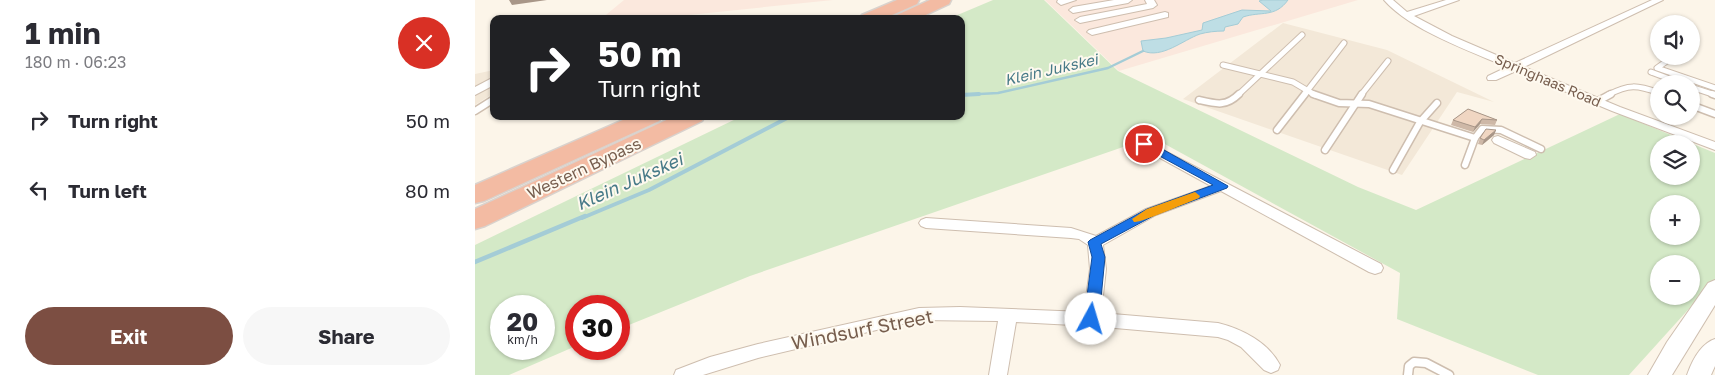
<!DOCTYPE html>
<html lang="en">
<head>
<meta charset="utf-8">
<style>
	:root { --surface:#fff; --page:#f7f7f7; --text:#2b2b33; --muted:#7c7c81; --accent:#7c4e42 }
	body { margin:0; font-family:"Golos Text",sans-serif; background:var(--page); color:var(--text); height:100vh; display:flex; flex-direction:column; font-size:19px; white-space:nowrap }
	* { box-sizing:border-box; margin:0 }
	p { font-size:16px; color:var(--muted) }
	.icon { flex:none; width:28px; height:28px; fill:none; stroke:currentColor; stroke-width:2; stroke-linecap:round; stroke-linejoin:round }
	.map { position:relative; flex:1; overflow:hidden }
	.panel { display:flex; flex-direction:column; background:var(--surface); width:475px }
	.panel>* { flex:none }
	.guide { position:absolute; left:15px; top:15px; width:475px; height:105px; border-radius:10px; box-shadow:0 1px 4px #0004; background:#202124; color:#fff; overflow:hidden }
	.fabs { position:absolute; left:1175px; top:15px; display:grid; gap:10px }
	.fabs a { display:grid; place-items:center; width:50px; height:50px; border-radius:50%; background:var(--surface); box-shadow:0 1px 4px #0004; font-size:25px }
	.speed { position:absolute; left:15px; top:295px; display:flex; gap:10px; font-size:25px; font-weight:700; text-align:center }
	.speed>* { display:grid; place-content:center; width:65px; height:65px; border-radius:50%; background:var(--surface); box-shadow:0 1px 4px #0004; line-height:1 }
	.speed small { font-size:12px; font-weight:400 }
	.speed .limit { border:8px solid #d22; background:#fff; color:#111 }
	.pin { position:absolute; display:grid; place-items:center; width:42px; height:42px; color:#fff; margin:-21px; border:2px solid #fff; border-radius:50%; box-shadow:0 1px 5px #0007 }
	.me { position:absolute; width:55px; margin:-28px; rotate:6deg; stroke-linejoin:round; filter:drop-shadow(0 0 4px #0008) }
	.turn { display:flex; align-items:center; gap:18px; height:105px; padding:0 25px; font-size:22px }
	.turn .icon { width:65px; height:65px; stroke-width:2.5 }
	.turn b { display:block; font-size:35px; line-height:42px }
	.round { display:grid; place-items:center; flex:none; width:52px; height:52px; border-radius:26px; background:var(--page) }
	.summary { display:flex; align-items:center; justify-content:space-between; height:85px; padding:0 25px }
	h1 { font-size:30px; font-weight:700; line-height:38px }
	.button { display:flex; gap:10px; margin-top:auto; padding:10px 25px }
	.button a { flex:1; height:58px; border-radius:30px; background:var(--accent); color:#fff; font-size:20px; font-weight:700; line-height:58px; text-align:center }
	.button a+a { background:var(--page); color:var(--text) }
	ul { padding:0; list-style:none }
	li { display:flex; align-items:center; gap:15px; height:70px; padding:0 25px }
	li div { flex:1 }
	li b { display:block; font-size:19px }
	li em { font-style:normal }
	main { display:flex; flex:1; min-height:0 }
	.map>svg:first-child { display:block }
	.residential { fill:#f3e8d8 }
	.commercial { fill:#fbe8dd }
	.green { fill:#d4e9c7; fill-rule:evenodd }
	.water { fill:#bedee5; stroke:#a4ccd6 }
	.lines { fill:none; stroke-linecap:round; stroke-linejoin:round }
	.stream-far2 { stroke:#a4ccd6; stroke-width:2.5 }
	.stream-far1 { stroke:#a4ccd6; stroke-width:4 }
	.stream { stroke:#a4ccd6; stroke-width:4.5 }
	.service-far2-casing { stroke:#cebeaf; stroke-width:7 }
	.service-far1-casing { stroke:#cebeaf; stroke-width:9 }
	.service-casing { stroke:#cebeaf; stroke-width:11 }
	.minor-casing { stroke:#cebeaf; stroke-width:2 }
	.tertiary-casing { stroke:#cebeaf; stroke-width:2 }
	.motorway-casing { stroke:#d9d2cd; stroke-width:3 }
	.service-far2 { stroke:#fff; stroke-width:5 }
	.service-far1 { stroke:#fff; stroke-width:6 }
	.service { stroke:#fff; stroke-width:8 }
	.minor { fill:#fff; fill-rule:evenodd }
	.tertiary { fill:#fff; fill-rule:evenodd }
	.motorway { fill:#f3bba3; fill-rule:evenodd }
	.wall { fill:#ceb8a7 }
	.shaded-wall { fill:#a89688 }
	.building { fill:#f0d6c2; stroke:#a89688 }
	.route { fill:#1a73e8; stroke:#114b97 }
	.slow { fill:#f59e0b }
	.labels { text-anchor:middle; dominant-baseline:central; stroke-width:4; stroke-linejoin:round; paint-order:stroke }
	.far-street-label { font-size:14px; fill:#765d4d; stroke:#fef9ef }
	.far-water-label { font-size:15px; font-style:italic; fill:#477a88; stroke:#fef9ef }
	.street-label { font-size:16px; fill:#765d4d; stroke:#fef9ef }
	.water-label { font-size:18px; font-style:italic; fill:#477a88; stroke:#fef9ef }
	.near-street-label { font-size:19px; fill:#765d4d; stroke:#fef9ef }
</style>
</head>
<body>
<main>
<section class="panel">
<div class="summary"><div><h1>1 min</h1><p>180 m · 06:23</p></div><a class="round" style="background:#d93025;color:#fff"><svg class="icon" aria-label="close" viewBox="0 0 24 24"><path d="M6 6l12 12M18 6L6 18"/></svg></a></div>
<ul>
<li><svg class="icon" aria-label="right" viewBox="0 0 24 24"><path d="M7 20v-9h11M14 6l5 5-5 5"/></svg><div><b>Turn right</b></div><em>50 m</em></li>
<li><svg class="icon" aria-label="left" viewBox="0 0 24 24"><path d="M17 20v-9H6M10 6l-5 5 5 5"/></svg><div><b>Turn left</b></div><em>80 m</em></li>
</ul>
<div class="button"><a>Exit</a><a>Share</a></div>
</section>
<div class="map">
<svg width="1240" height="375" viewBox="0 0 1240 375">
	<rect width="100%" height="100%" fill="#fcf5e9"/>
	<g class="residential">
		<polygon points="808,23 912,50 1019,102 982,92 927,175 708,99"/>
		<polygon points="19,70 19,93 0,105 0,74"/>
	</g>
	<g class="commercial">
		<polygon points="149,0 358,0 175,19 126,19"/>
		<polygon points="570,0 883,0 644,71"/>
	</g>
	<path class="green" d="M518 0H569L643 71 883 187 941 210 1145 114 1240 153V280L1154 375H1063L922 319 925 273 677 137 275 276 144 329V306H101V346L34 375H0V245L267 116H486V19H473ZM1184 144H1216V176H1184ZM1184 204H1216V236H1184ZM1184 264H1216V296H1184ZM26 306H69V349H26Z"/>
	<path class="water" d="M788 0H813C800 18 786 11 768 17L763 24 750 27 749 31C741 31 732 32 725 34 708 40 687 59 668 51L666 41 691 38 727 30 728 23 767 10 796 11 784 1Z"/>
	<g class="lines">
		<polyline class="stream-far2" points="486,95 523,93 633,68 668,51"/>
		<g class="stream-far1">
			<polyline points="486,95 504,94"/>
			<polyline points="107,218 174,190 316,116"/>
		</g>
		<polyline class="stream" points="0,262 110,216"/>
		<defs>
			<g id="service-far2">
				<polyline points="1199,56 1182,68 1240,88"/>
				<polyline points="748,65 818,82 840,95"/>
				<polyline points="1176,72 1208,84"/>
				<polyline points="1216,87 1240,95"/>
				<polyline points="763,95 827,35"/>
				<polyline points="829,95 869,43"/>
				<polyline points="886,95 913,61"/>
				<path d="M1133 95C1154 84 1162 85 1184 93"/>
			</g>
			<g id="service-far1">
				<polyline points="838,94 864,103 894,104 1000,138"/>
				<polyline points="1237,94 1240,95"/>
				<path d="M724 100C741 104 751 107 764 94"/>
				<polyline points="1123,101 1136,94"/>
				<polyline points="1216,105 1240,114"/>
				<polyline points="0,111 19,99"/>
				<polyline points="802,130 830,94"/>
				<polyline points="850,150 887,94"/>
				<polyline points="990,165 1000,138 1007,129 1026,130 1066,149"/>
				<polyline points="918,170 945,122 962,103"/>
			</g>
			<polyline id="service" points="933,375 934,366 939,362 951,363 974,375"/>
			<g id="minor">
				<polygon points="583,0 601,0 586,5 582,2"/>
				<polygon points="639,0 657,0 653,3 598,13 594,10 598,7"/>
				<polygon points="670,0 679,0 682,5 678,8 605,23 600,20 605,17 672,4"/>
				<path d="M909 0H918L932 12 971 0H984L939 16 977 36 1040 63 1177 0H1188L1049 67 1145 107 1240 142V150L1137 111 1041 71 1021 80H1013L1012 78 1013 76 1032 67C995 51 935 30 909 0Z"/>
				<polygon points="690,12 693,13 693,17 617,35 612,32 614,30"/>
				<polygon points="19,77 19,85 0,95 0,87"/>
				<polygon points="1023,136 1060,152 1061,155 1055,159 1050,158 1019,143 1017,140 1019,137"/>
				<path d="M669 140 906 264 908 268 906 272 900 274 894 272 746 191 681 215 628 245 631 269 626 313 743 323C767 329 793 342 805 365L803 370 796 373 789 370 766 347 753 340 743 337 617 326 541 322 532 375H514L523 321 444 320 283 358 228 375H199L201 370 235 357 283 344 444 308 485 307 609 312 615 269 613 245 604 239 596 238 451 228 446 226 444 223 446 220 451 218 596 228 621 236 671 209 736 186 665 147 663 144 665 141Z"/>
			</g>
			<g id="tertiary">
				<polygon points="1240,280 1240,305 1197,375 1173,375 1192,342 1233,283"/>
				<path d="M1240 339V366L1236 375H1212C1217 361 1225 344 1240 339Z"/>
			</g>
			<g id="motorway">
				<polygon points="422,0 444,0 442,4 408,19 384,19 387,15"/>
				<polygon points="455,0 476,0 474,4 442,19 419,19 422,15"/>
				<polygon points="157,116 187,116 184,121 9,201 0,203 0,185"/>
				<polygon points="200,116 230,116 227,121 10,226 0,229 0,209"/>
			</g>
		</defs>
		<use href="#service-far2" class="service-far2-casing"/>
		<use href="#service-far1" class="service-far1-casing"/>
		<use href="#service" class="service-casing"/>
		<use href="#minor" class="minor-casing"/>
		<use href="#tertiary" class="tertiary-casing"/>
		<use href="#motorway" class="motorway-casing"/>
		<use href="#service-far2" class="service-far2"/>
		<use href="#service-far1" class="service-far1"/>
		<use href="#service" class="service"/>
		<use href="#minor" class="minor"/>
		<use href="#tertiary" class="tertiary"/>
		<use href="#motorway" class="motorway"/>
	</g>
	<g class="wall">
		<polygon points="993,109 1022,120 1020,125 1005,124 998,132 976,125 978,120"/>
		<polygon points="1021,130 1019,135 1007,145 1003,144 1005,138"/>
	</g>
	<g class="shaded-wall">
		<polygon points="34,0 72,0 37,5"/>
		<polygon points="1007,119 1005,124 998,132 1000,127"/>
		<polygon points="1021,130 1019,135 1007,145 1009,140"/>
	</g>
	<g class="building">
		<polygon points="993,109 1022,120 1007,119 1000,127 978,120"/>
		<polygon points="1011,129 1021,130 1009,140 1005,138"/>
	</g>
	<polygon class="route" points="666,141 673,141 753,186 752,188 680,215 626,244 630,257 624,319 622,323 616,324 611,323 609,319 617,257 613,242 615,240 672,209 738,185 666,146 664,144"/>
	<path class="slow" d="M720 192 725 196 724 198C713 202 666 223 659 222L657 219 672 209Z"/>
	<g class="labels">
		<g class="far-street-label">
			<text transform="translate(1073 80) rotate(23)">Springhaas Road</text>
		</g>
		<g class="far-water-label">
			<text transform="translate(576 69) rotate(-13)">Klein Jukskei</text>
		</g>
		<g class="street-label">
			<text transform="translate(109 168) rotate(-25)">Western Bypass</text>
		</g>
		<g class="water-label">
			<text transform="translate(154 181) rotate(-24)">Klein Jukskei</text>
		</g>
		<g class="near-street-label">
			<text transform="translate(387 329) rotate(-11)">Windsurf Street</text>
		</g>
	</g>
</svg>
<div class="fabs">
<a><svg class="icon" aria-label="sound" viewBox="0 0 24 24"><path d="M4 9h4l5-4v14l-5-4H4zM17 9q2 3 0 6"/></svg></a>
<a><svg class="icon" aria-label="search" viewBox="0 0 24 24"><circle cx="10" cy="10" r="6"/><path d="M15 15l6 6"/></svg></a>
<a><svg class="icon" aria-label="layers" viewBox="0 0 24 24"><path d="M12 4l9 5-9 5-9-5zM3 14l9 5 9-5"/></svg></a>
<a>+</a>
<a>−</a>
</div>
<div class="speed"><div>20<small>km/h</small></div><div class="limit">30</div></div>
<div class="pin" style="left:669px;top:144px;background:#d93025"><svg class="icon" aria-label="arrive" viewBox="0 0 24 24"><path d="M6 21V4h12l-3 4 3 4H6"/></svg></div>
<svg class="me" style="left:616px;top:319px" viewBox="-20 -20 40 40"><circle r="19" fill="#fff"/><path d="M0-13L10 11 0 6-10 11z" fill="#1a73e8"/></svg>
<div class="guide">
<div class="turn"><svg class="icon" aria-label="right" viewBox="0 0 24 24"><path d="M7 20v-9h11M14 6l5 5-5 5"/></svg><div><b>50 m</b>Turn right</div></div>
</div>
</div>
</main>
</body>
</html>
